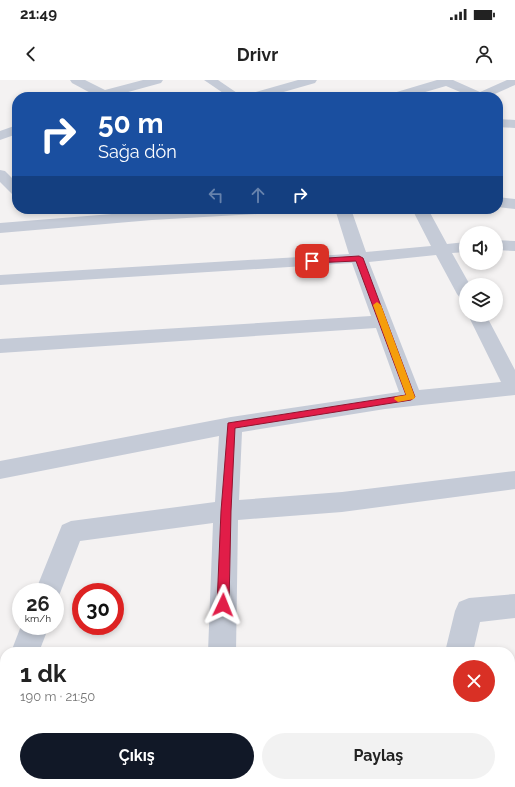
<!DOCTYPE html>
<html lang="tr">
<head>
<meta charset="utf-8">
<style>
	:root { --surface:#fff; --page:#f2f2f2; --text:#222; --muted:#767676; --accent:#111827 }
	body { margin:0; font-family:Raleway,sans-serif; background:var(--page); color:var(--text); height:100vh; display:flex; flex-direction:column; font-size:15px; white-space:nowrap }
	* { box-sizing:border-box; margin:0 }
	p { font-size:13px; color:var(--muted) }
	.icon { flex:none; width:22px; height:22px; fill:none; stroke:currentColor; stroke-width:2; stroke-linecap:round; stroke-linejoin:round }
	.map { position:relative; flex:1; overflow:hidden }
	.details { position:absolute; left:0px; top:567px; width:515px; height:140px; display:flex; flex-direction:column; background:var(--surface); border-radius:16px 16px 0 0; box-shadow:0 2px 6px #0003 }
	.details>* { flex:none }
	.guide { position:absolute; left:12px; top:12px; width:491px; height:122px; border-radius:16px; box-shadow:0 2px 6px #0003; background:#1a4fa0; color:#fff; overflow:hidden }
	.fabs { position:absolute; left:459px; top:146px; display:grid; gap:8px }
	.fabs a { display:grid; place-items:center; width:44px; height:44px; border-radius:50%; background:var(--surface); box-shadow:0 2px 6px #0003; font-size:20px }
	.speed { position:absolute; left:12px; top:503px; display:flex; gap:8px; font-size:20px; font-weight:700; text-align:center }
	.speed>* { display:grid; place-content:center; width:52px; height:52px; border-radius:50%; background:var(--surface); box-shadow:0 2px 6px #0003; line-height:1 }
	.speed small { font-size:10px; font-weight:400 }
	.speed .limit { border:6px solid #d22; background:#fff; color:#111 }
	.pin { position:absolute; display:grid; place-items:center; width:34px; height:34px; color:#fff; margin:-17px; border-radius:8px; box-shadow:0 2px 6px #0006 }
	.me { position:absolute; width:44px; margin:-22px; rotate:2deg; stroke-linejoin:round; filter:drop-shadow(0 0 3px #0008) }
	.turn { display:flex; align-items:center; gap:14px; height:84px; padding:0 20px; font-size:18px }
	.turn .icon { width:52px; height:52px; stroke-width:2.5 }
	.turn b { display:block; font-size:28px; line-height:34px }
	.lanes { display:flex; align-items:center; height:38px; padding:0 20px; background:#0003; justify-content:center; gap:20px; direction:ltr }
	.lanes .off { opacity:.35 }
	.round { display:grid; place-items:center; flex:none; width:42px; height:42px; border-radius:21px; background:var(--page) }
	.summary { display:flex; align-items:center; justify-content:space-between; height:68px; padding:0 20px }
	h1 { font-size:24px; font-weight:700; line-height:30px }
	.button { display:flex; gap:8px; margin-top:auto; padding:8px 20px }
	.button a { flex:1; height:46px; border-radius:24px; background:var(--accent); color:#fff; font-size:16px; font-weight:700; line-height:46px; text-align:center }
	.button a+a { background:var(--page); color:var(--text) }
	.status { display:flex; justify-content:space-between; align-items:center; height:28px; padding:0 20px; background:var(--surface); direction:ltr }
	.status svg { height:11px; fill:currentColor }
	header { display:flex; justify-content:space-between; align-items:center; height:52px; padding:0 20px; background:var(--surface); font-size:18px; font-weight:700 }
	.map>svg:first-child { display:block }
	.lines { fill:none; stroke-linecap:round; stroke-linejoin:round }
	.minor { fill:#c5cbd7; fill-rule:evenodd }
	.route { fill:#e11d48; stroke:#92132f }
	.slow { fill:#f59e0b }
</style>
</head>
<body>
<div class="status"><b>21:49</b><svg viewBox="0 0 49 12"><path d="M0 12V9h3v3zM5 12V6h3v6zM10 12V3h3v9zM15 12V0h3v12zM26 1h20v11H26zM47 4h2v5h-2z"/></svg></div>
<header><svg class="icon" aria-label="back" viewBox="0 0 24 24"><path d="M15 5l-7 7 7 7"/></svg>Drivr<svg class="icon" aria-label="person" viewBox="0 0 24 24"><circle cx="12" cy="8" r="4"/><path d="M4 21q1-7 8-7t8 7"/></svg></header>
<div class="map">
<svg width="515" height="707" viewBox="0 0 515 707">
	<rect width="100%" height="100%" fill="#f4f2f2"/>
	<g class="lines">
		<g class="minor">
			<polygon points="70,0 85,0 105,10 143,0 163,0 161,3 110,17 98,17 72,3"/>
			<polygon points="204,0 218,0 243,17 229,17"/>
			<polygon points="298,0 317,0 315,3 266,17 247,17 249,14"/>
			<polygon points="437,0 453,0 480,12 507,0 515,0 515,5 488,17 472,17 446,6 408,17 388,17 390,14"/>
			<polygon points="498,39 515,40 515,48 498,47"/>
			<polygon points="17,45 17,54 0,60 0,51"/>
			<polygon points="0,90 5,91 17,103 17,116 12,114 0,102"/>
			<polygon points="498,117 515,119 515,129 498,127"/>
			<polygon points="174,129 265,129 263,132 257,134 152,140 0,153 0,143"/>
			<polygon points="335,129 351,129 366,172 431,166 412,129 428,129 447,164 466,162 466,172 452,173 470,205 466,205 466,220 460,218 457,214 436,175 369,182 419,310 501,302 468,235 486,235 515,290 515,315 385,329 242,352 239,420 342,412 515,391 515,409 342,432 238,440 236,572 208,572 213,443 80,461 57,521 55,521 55,512 35,512 62,445 71,441 215,422 219,356 0,399 0,381 231,337 399,312 376,248 0,273 0,259 371,236 352,183 0,205 0,195 349,174"/>
			<polygon points="496,160 515,161 515,171 496,170"/>
			<polygon points="515,514 515,538 480,542 473,572 445,572 455,531 459,522 469,518"/>
			<polygon points="21,546 49,546 39,572 11,572"/>
			<polygon points="5,610 5,651 0,653 0,612"/>
			<rect x="510" y="655" width="5" height="32"/>
			<polygon points="510,688 515,690 515,707 488,707 489,702 510,702"/>
			<polygon points="181,702 213,702 212,707 180,707"/>
		</g>
	</g>
	<polygon class="route" points="359,176 363,178 415,317 411,320 235,348 231,431 229,525 227,529 223,530 219,529 217,525 221,431 228,343 406,315 356,181 312,183 309,181 312,179"/>
	<polygon class="slow" points="377,222 381,225 415,317 414,319 398,322 394,319 395,317 406,315 373,225"/>
</svg>
<div class="fabs">
<a><svg class="icon" aria-label="sound" viewBox="0 0 24 24"><path d="M4 9h4l5-4v14l-5-4H4zM17 9q2 3 0 6"/></svg></a>
<a><svg class="icon" aria-label="layers" viewBox="0 0 24 24"><path d="M12 4l9 5-9 5-9-5zM3 14l9 5 9-5"/></svg></a>
</div>
<div class="speed"><div>26<small>km/h</small></div><div class="limit">30</div></div>
<div class="pin" style="left:312px;top:181px;background:#d93025"><svg class="icon" aria-label="arrive" viewBox="0 0 24 24"><path d="M6 21V4h12l-3 4 3 4H6"/></svg></div>
<svg class="me" style="left:223px;top:525px" viewBox="-20 -20 40 40"><path d="M0-17L14 15 0 8-14 15z" fill="#e11d48" stroke="#fff" stroke-width="4"/></svg>
<div class="guide">
<div class="turn"><svg class="icon" aria-label="right" viewBox="0 0 24 24"><path d="M7 20v-9h11M14 6l5 5-5 5"/></svg><div><b>50 m</b>Sağa dön</div></div>
<div class="lanes"><svg class="icon off" aria-label="left" viewBox="0 0 24 24"><path d="M17 20v-9H6M10 6l-5 5 5 5"/></svg><svg class="icon off" aria-label="ahead" viewBox="0 0 24 24"><path d="M12 20V5M6 11l6-6 6 6"/></svg><svg class="icon" aria-label="right" viewBox="0 0 24 24"><path d="M7 20v-9h11M14 6l5 5-5 5"/></svg></div>
</div>
<section class="details">
<div class="summary"><div><h1>1 dk</h1><p>190 m · 21:50</p></div><a class="round" style="background:#d93025;color:#fff"><svg class="icon" aria-label="close" viewBox="0 0 24 24"><path d="M6 6l12 12M18 6L6 18"/></svg></a></div>
<div class="button"><a>Çıkış</a><a>Paylaş</a></div>
</section>
</div>
</body>
</html>
